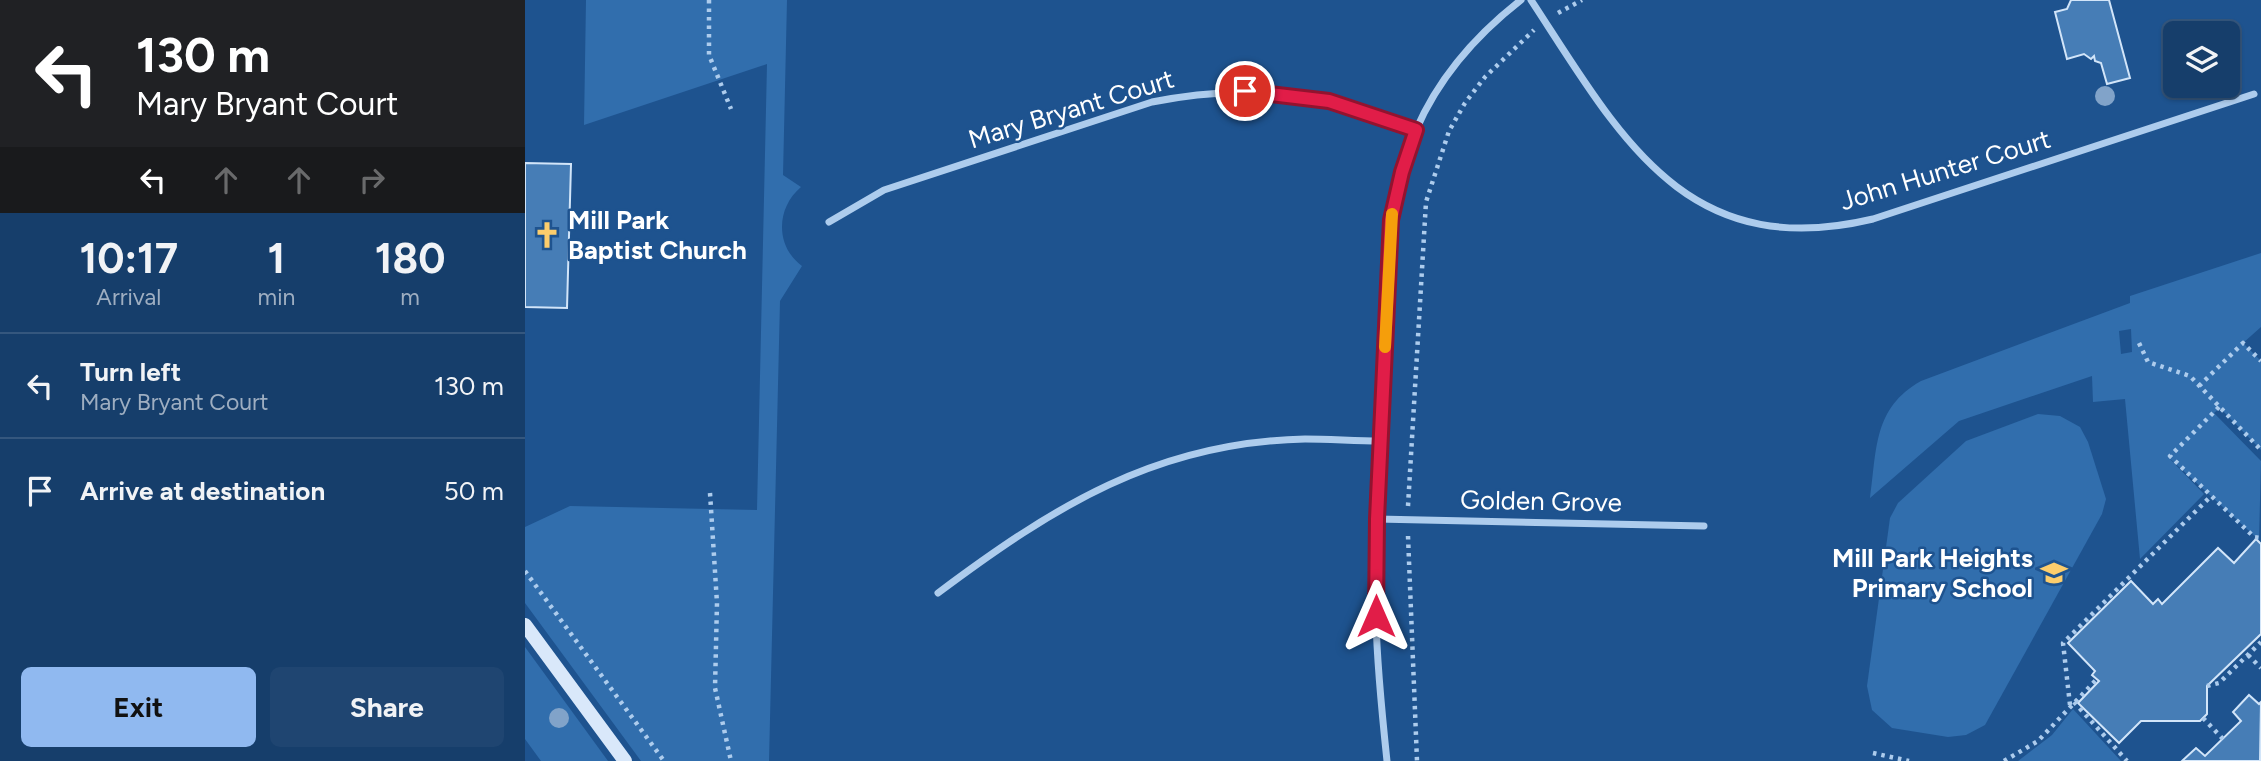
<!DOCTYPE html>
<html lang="en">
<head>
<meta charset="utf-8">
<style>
	:root { --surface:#163e6b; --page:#1f4571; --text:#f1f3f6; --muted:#9eaec1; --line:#35577e; --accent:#90b9f0 }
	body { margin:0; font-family:Figtree,sans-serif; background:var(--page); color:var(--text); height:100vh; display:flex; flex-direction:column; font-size:26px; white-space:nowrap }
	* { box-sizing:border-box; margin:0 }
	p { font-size:23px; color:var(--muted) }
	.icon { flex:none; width:38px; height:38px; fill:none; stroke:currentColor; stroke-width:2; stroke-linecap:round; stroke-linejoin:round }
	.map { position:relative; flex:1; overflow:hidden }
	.details { display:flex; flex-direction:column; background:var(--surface); width:525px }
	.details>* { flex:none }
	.top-card { background:#202124; color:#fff; overflow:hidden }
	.buttons { position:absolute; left:1638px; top:21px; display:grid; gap:14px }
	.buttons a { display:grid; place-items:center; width:77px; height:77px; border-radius:10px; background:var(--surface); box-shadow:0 2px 5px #0004,0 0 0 2px var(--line); font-size:35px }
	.pin { position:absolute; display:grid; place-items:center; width:60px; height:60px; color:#fff; margin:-30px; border:4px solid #fff; border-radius:50%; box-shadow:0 2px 7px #0007 }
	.me { position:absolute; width:77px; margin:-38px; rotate:0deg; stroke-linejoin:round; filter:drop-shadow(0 0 5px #0008) }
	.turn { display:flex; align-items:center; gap:24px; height:147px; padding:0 21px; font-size:32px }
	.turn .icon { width:91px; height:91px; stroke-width:2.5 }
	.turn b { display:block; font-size:49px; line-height:60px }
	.lanes { display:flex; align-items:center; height:66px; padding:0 21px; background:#0003; justify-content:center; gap:35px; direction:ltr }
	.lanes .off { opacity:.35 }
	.eta { display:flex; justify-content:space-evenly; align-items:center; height:119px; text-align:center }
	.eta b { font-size:42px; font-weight:700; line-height:49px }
	.cta { display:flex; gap:14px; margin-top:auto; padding:14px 21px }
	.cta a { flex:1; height:80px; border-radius:10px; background:var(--accent); color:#111; font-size:28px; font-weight:700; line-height:80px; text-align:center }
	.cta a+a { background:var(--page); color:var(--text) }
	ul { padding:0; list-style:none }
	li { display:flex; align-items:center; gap:21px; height:105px; padding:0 21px; border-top:2px solid var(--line) }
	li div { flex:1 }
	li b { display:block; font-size:26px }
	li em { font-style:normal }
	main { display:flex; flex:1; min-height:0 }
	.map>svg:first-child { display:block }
	.green { fill:#316ead; fill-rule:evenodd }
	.building { fill:#467db6; stroke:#d2e5f9; stroke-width:2 }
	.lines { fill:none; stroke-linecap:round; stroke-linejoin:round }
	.path { stroke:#adcced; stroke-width:4.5; stroke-dasharray:3.5 5; stroke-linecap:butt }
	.street { stroke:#adcced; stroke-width:7 }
	.secondary { stroke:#d9e8fa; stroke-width:14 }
	.tree { fill:#81a3c9 }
	.route-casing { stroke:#92132f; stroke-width:18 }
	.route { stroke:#e11d48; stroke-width:12 }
	.slow { stroke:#f59e0b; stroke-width:12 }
	.labels { text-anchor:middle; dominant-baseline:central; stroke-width:5; stroke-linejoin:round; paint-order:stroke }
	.street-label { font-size:26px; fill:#fff; stroke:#1e538f }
	.poi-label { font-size:26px; font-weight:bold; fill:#fff; stroke:#1e538f; text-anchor:start }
</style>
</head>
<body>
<main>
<section class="details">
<div class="top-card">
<div class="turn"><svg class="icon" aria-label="left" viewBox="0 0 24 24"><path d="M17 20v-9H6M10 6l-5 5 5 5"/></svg><div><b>130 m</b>Mary Bryant Court</div></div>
<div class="lanes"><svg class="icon" aria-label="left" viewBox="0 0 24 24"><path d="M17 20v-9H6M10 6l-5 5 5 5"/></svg><svg class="icon off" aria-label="ahead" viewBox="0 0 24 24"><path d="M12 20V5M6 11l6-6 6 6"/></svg><svg class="icon off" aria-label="ahead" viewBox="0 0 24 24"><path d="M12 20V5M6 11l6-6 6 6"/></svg><svg class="icon off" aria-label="right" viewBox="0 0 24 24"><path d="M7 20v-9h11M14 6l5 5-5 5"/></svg></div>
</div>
<div class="eta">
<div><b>10:17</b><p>Arrival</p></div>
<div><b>1</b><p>min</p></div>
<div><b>180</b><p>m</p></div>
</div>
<ul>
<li><svg class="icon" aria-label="left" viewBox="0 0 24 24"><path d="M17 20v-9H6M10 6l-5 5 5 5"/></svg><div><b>Turn left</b><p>Mary Bryant Court</p></div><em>130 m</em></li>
<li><svg class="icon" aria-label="arrive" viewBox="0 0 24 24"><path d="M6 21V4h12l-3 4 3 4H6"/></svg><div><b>Arrive at destination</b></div><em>50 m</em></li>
</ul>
<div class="cta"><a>Exit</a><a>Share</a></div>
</section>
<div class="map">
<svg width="1736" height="761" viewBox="0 0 1736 761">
	<rect width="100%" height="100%" fill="#1e538f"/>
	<g class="green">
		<path d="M61 0H262L258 175 276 187C251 208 250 246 277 266L255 301 244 761H116L0 603V527L45 506 232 510 242 64 59 125Z"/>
		<path d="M1736 253V327L1718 343 1736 361V450L1695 408 1689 413 1736 461 1734 540 1642 456 1679 494 1615 559 1600 399 1568 402 1567 376 1434 421 1345 498C1352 449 1348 408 1396 381L1605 303V296ZM1606 329 1607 352 1596 354 1594 331Z"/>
		<polygon points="1513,414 1535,416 1555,427 1563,442 1581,499 1577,514 1460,725 1441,735 1423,737 1367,728 1347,710 1342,686 1365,518 1373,503 1441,441"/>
		<polygon points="0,647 83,761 16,761 0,739"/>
		<polygon points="1548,709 1596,761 1493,761 1527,735"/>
	</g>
	<g class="building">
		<polygon points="1546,0 1584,0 1605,78 1582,84 1576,63 1570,61 1569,56 1566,59 1559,54 1542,59 1530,12 1542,9"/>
		<polygon points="0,163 46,164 42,308 0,307"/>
		<polygon points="1731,539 1736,544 1736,634 1682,686 1682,714 1675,721 1616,721 1594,743 1553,703 1574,681 1567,675 1570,671 1543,643 1606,581 1628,604 1633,599 1637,604 1693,548 1709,563"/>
		<polygon points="1724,695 1734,704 1736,702 1735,761 1657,761 1671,748 1680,756 1716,721 1708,712"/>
	</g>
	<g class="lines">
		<g class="path">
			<polyline points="184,0 184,55 206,109"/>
			<polyline points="1033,13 1057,0"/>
			<polyline points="1614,343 1623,362 1665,376 1736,450"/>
			<polyline points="1674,386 1718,343 1736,361"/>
			<polyline points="1694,407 1645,456 1729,537 1736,538"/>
			<polyline points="185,493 192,603 190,688 206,761"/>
			<polyline points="883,506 901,202 924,131 940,103 960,77 1009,30"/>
			<polyline points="883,536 892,761"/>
			<polyline points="0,571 139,761"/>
			<polyline points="1723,655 1736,668"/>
			<polyline points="1682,686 1694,683 1736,642"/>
			<polyline points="1549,702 1602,761"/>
			<polyline points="1545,705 1538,643 1686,496"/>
			<polyline points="1678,718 1698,739"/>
			<polyline points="1348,753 1384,761"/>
			<polyline points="1479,761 1513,741 1572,679"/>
		</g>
		<g class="street">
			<path d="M1006 0C1094 134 1159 264 1348 219L1729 94"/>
			<path d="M304 222 359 190 627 102C725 82 799 95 891 130"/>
			<polyline points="852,519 1179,526"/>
			<path d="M413 593C528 507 631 442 780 439 805 439 830 441 855 441"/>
			<path d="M862 761C857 714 852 666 851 619 849 530 855 442 860 354 863 279 860 201 891 130 914 77 951 35 996 0"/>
		</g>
		<polyline class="secondary" points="0,625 100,761"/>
	</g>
	<g class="tree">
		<circle cx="1580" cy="96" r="10"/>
		<circle cx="34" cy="718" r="10"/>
	</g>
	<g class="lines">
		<defs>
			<polyline id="route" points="720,91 804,101 891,130 877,172 866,220 852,519 851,616"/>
		</defs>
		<use href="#route" class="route-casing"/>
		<use href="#route" class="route"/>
		<polyline class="slow" points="860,347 867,214"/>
	</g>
	<defs>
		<symbol id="church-bare" viewBox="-9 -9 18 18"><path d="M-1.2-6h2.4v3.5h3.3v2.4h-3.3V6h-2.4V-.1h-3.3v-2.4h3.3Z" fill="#fccd6c" stroke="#1e538f" stroke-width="2.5" paint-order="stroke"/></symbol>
		<symbol id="school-bare" viewBox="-9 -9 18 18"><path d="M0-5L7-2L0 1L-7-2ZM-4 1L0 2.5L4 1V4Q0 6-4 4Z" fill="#fccd6c" stroke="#1e538f" stroke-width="2.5" paint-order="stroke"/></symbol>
	</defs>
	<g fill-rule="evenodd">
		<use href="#church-bare" x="3" y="216" width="38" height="38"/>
		<use href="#school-bare" x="1510" y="554" width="38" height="38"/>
	</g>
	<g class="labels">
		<g class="street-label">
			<text transform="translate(546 109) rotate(-17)">Mary Bryant Court</text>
			<text transform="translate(1420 170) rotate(-17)">John Hunter Court</text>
			<text transform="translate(1016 501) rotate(1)">Golden Grove</text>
		</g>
		<g class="poi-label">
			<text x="43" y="220">Mill Park<tspan x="43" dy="30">Baptist Church</tspan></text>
			<text x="1508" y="558" text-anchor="end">Mill Park Heights<tspan x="1508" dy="30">Primary School</tspan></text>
		</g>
	</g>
</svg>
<div class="buttons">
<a><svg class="icon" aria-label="layers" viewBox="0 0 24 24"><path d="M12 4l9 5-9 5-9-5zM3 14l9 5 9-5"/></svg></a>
</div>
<div class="pin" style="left:720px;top:91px;background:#d93025"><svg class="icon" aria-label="arrive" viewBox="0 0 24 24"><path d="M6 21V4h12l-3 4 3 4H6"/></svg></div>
<svg class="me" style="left:851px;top:616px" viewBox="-20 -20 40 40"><path d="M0-17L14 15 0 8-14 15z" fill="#e11d48" stroke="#fff" stroke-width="4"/></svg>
</div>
</main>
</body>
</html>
